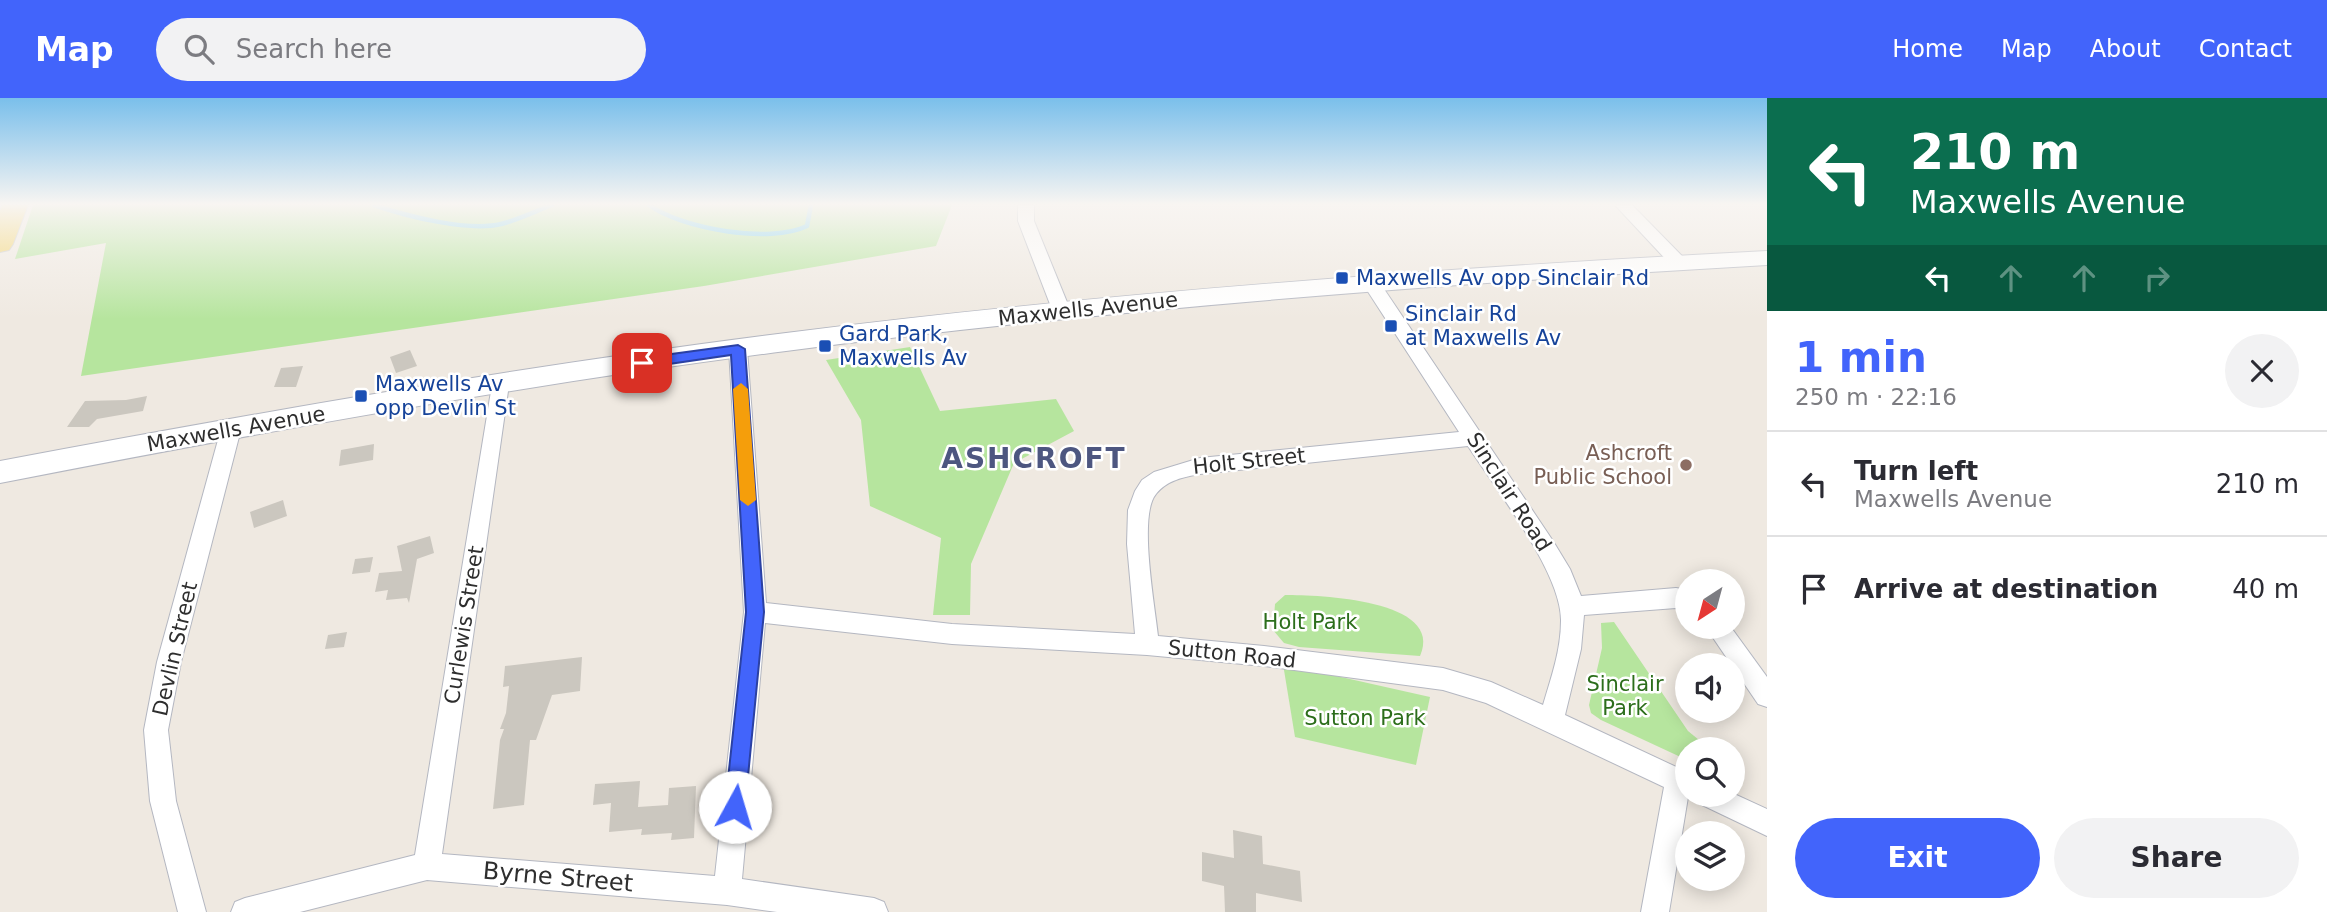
<!DOCTYPE html>
<html lang="en">
<head>
<meta charset="utf-8">
<style>
	:root { --surface:#fff; --page:#f2f2f3; --text:#2b2b33; --muted:#7c7c81; --line:#e1e1e2; --accent:#4264fb }
	body { margin:0; font-family:"DejaVu Sans",sans-serif; background:var(--page); color:var(--text); height:100vh; display:flex; flex-direction:column; font-size:26px; white-space:nowrap }
	* { box-sizing:border-box; margin:0 }
	p { font-size:23px; color:var(--muted) }
	.icon { flex:none; width:38px; height:38px; fill:none; stroke:currentColor; stroke-width:2; stroke-linecap:round; stroke-linejoin:round }
	.map { position:relative; flex:1; overflow:hidden }
	.details { display:flex; flex-direction:column; background:var(--surface); width:560px }
	.details>* { flex:none }
	.banner { background:#0b6e4f; color:#fff; overflow:hidden }
	.needle { width:46px; rotate:216deg }
	.controls { position:absolute; left:1675px; top:471px; display:grid; gap:14px }
	.controls a { display:grid; place-items:center; width:70px; height:70px; border-radius:50%; background:var(--surface); box-shadow:0 4px 18px #0003; font-size:35px }
	.pin { position:absolute; display:grid; place-items:center; width:60px; height:60px; color:#fff; margin:-30px; border-radius:14px; box-shadow:0 4px 10px #0006 }
	.me { position:absolute; width:77px; margin:-38px; rotate:6deg; stroke-linejoin:round; filter:drop-shadow(0 0 5px #0008) }
	.turn { display:flex; align-items:center; gap:24px; height:147px; padding:0 28px; font-size:32px }
	.turn .icon { width:91px; height:91px; stroke-width:2.5 }
	.turn b { display:block; font-size:49px; line-height:60px }
	.lanes { display:flex; align-items:center; height:66px; padding:0 28px; background:#0003; justify-content:center; gap:35px; direction:ltr }
	.lanes .off { opacity:.35 }
	.round { display:grid; place-items:center; flex:none; width:74px; height:74px; border-radius:37px; background:var(--page) }
	.summary { display:flex; align-items:center; justify-content:space-between; height:119px; padding:0 28px }
	h1 { font-size:42px; font-weight:700; line-height:52px; color:var(--accent) }
	.button { display:flex; gap:14px; margin-top:auto; padding:14px 28px }
	.button a { flex:1; height:80px; border-radius:42px; background:var(--accent); color:#fff; font-size:28px; font-weight:700; line-height:80px; text-align:center }
	.button a+a { background:var(--page); color:var(--text) }
	ul { padding:0; list-style:none }
	li { display:flex; align-items:center; gap:21px; height:105px; padding:0 28px; border-top:2px solid var(--line) }
	li div { flex:1 }
	li b { display:block; font-size:26px }
	li em { font-style:normal }
	header { display:flex; align-items:center; gap:42px; box-sizing:border-box; height:98px; padding:0 35px; background:var(--accent); color:#fff }
	header strong { font-size:33px }
	nav { display:flex; gap:38px; margin-inline-start:auto; font-size:24px }
	.search { width:490px; height:63px; background:var(--page); display:flex; align-items:center; gap:18px; box-sizing:border-box; padding:0 24px; border-radius:38px; color:var(--muted); font-size:26px }
	main { display:flex; flex:1; min-height:0 }
	.map>svg:first-child { display:block }
	.green { fill:#b6e59e }
	.lines { fill:none; stroke-linecap:round; stroke-linejoin:round }
	.stream { stroke:#75cff0; stroke-width:4.5 }
	.building { fill:#cbc7bf }
	.street-casing { stroke:#b4b7c1; stroke-width:2 }
	.secondary-casing { stroke:#b4b7c1; stroke-width:2 }
	.primary-casing { stroke:#c9c9c9; stroke-width:2 }
	.street { fill:#fff; fill-rule:evenodd }
	.secondary { fill:#fff; fill-rule:evenodd }
	.primary { fill:#f2d163; fill-rule:evenodd }
	.route { fill:#4264fb; stroke:#2b41a3; stroke-width:2 }
	.slow { fill:#f59e0b }
	.transit-dot { fill:#1a4fb4; stroke:#fff; stroke-width:2.5 }
	.education-dot { fill:#8d6e63; stroke:#fff; stroke-width:2.5 }
	.labels { text-anchor:middle; dominant-baseline:central; stroke-width:5; stroke-linejoin:round; paint-order:stroke }
	.transit-label { font-size:21px; fill:#164399; stroke:#fff; text-anchor:start }
	.street-label { font-size:21px; fill:#2e2e2e; stroke:#fff }
	.education-label { font-size:21px; fill:#785e54; stroke:#fff; text-anchor:end }
	.park-label { font-size:21px; fill:#2c6e1b; stroke:#fff }
	.near-street-label { font-size:24px; fill:#2e2e2e; stroke:#fff }
	.district-label { font-size:28px; font-weight:bold; letter-spacing:2px; fill:#4d5680; stroke:#fff }
</style>
</head>
<body>
<header>
<strong>Map</strong>
<div class="search"><svg class="icon" aria-label="search" viewBox="0 0 24 24"><circle cx="10" cy="10" r="6"/><path d="M15 15l6 6"/></svg>Search here</div>
<nav><a>Home</a><a>Map</a><a>About</a><a>Contact</a></nav>
</header>
<main>
<div class="map">
<svg width="1767" height="814" viewBox="0 0 1767 814">
	<rect width="100%" height="100%" fill="#efe9e1"/>
	<g class="green">
		<polygon points="33,107 952,107 936,148 704,188 81,278 106,145 15,161"/>
		<polygon points="910,249 940,313 1056,301 1074,333 1014,365 971,466 970,517 933,517 941,440 870,408 861,322 826,262"/>
		<path d="M1285 497C1318 497 1445 501 1420 558L1299 549 1284 545 1273 532 1275 506Z"/>
		<polygon points="1614,524 1688,633 1710,651 1687,651 1687,662 1601,622 1591,615 1589,607 1602,550 1601,525"/>
		<polygon points="1283,566 1430,599 1416,667 1295,639"/>
	</g>
	<g class="lines">
		<g class="stream">
			<path d="M374 107C406 118 468 134 501 126 518 122 536 113 552 107"/>
			<path d="M649 107C682 131 770 146 807 128L811 107"/>
		</g>
	</g>
	<g class="building">
		<polygon points="410,252 417,268 396,275 390,259"/>
		<polygon points="303,268 296,289 274,289 281,270"/>
		<polygon points="147,298 143,313 97,321 89,329 67,329 85,303 126,302"/>
		<polygon points="374,346 373,362 339,368 341,352"/>
		<polygon points="283,402 287,418 254,430 250,414"/>
		<polygon points="430,438 434,455 417,461 409,505 407,500 386,502 388,492 375,494 379,475 402,473 397,448"/>
		<polygon points="373,459 370,474 352,476 355,461"/>
		<polygon points="347,534 344,549 325,551 328,537"/>
		<polygon points="582,559 580,593 552,597 536,642 530,642 524,707 493,711 500,642 504,631 500,631 506,615 509,588 503,589 505,568"/>
		<polygon points="640,683 638,709 668,707 669,690 696,688 694,740 671,742 672,735 641,737 642,731 609,734 611,705 593,707 595,686"/>
		<polygon points="1233,732 1262,738 1263,766 1300,773 1302,804 1256,795 1256,814 1225,814 1224,788 1202,783 1202,754 1234,760"/>
	</g>
	<g class="lines">
		<defs>
			<g id="street">
				<polygon points="1018,107 1034,107 1034,123 1071,214 1068,218 1056,218 1053,214 1018,123"/>
				<polygon points="1615,107 1632,107 1684,160 1686,164 1684,168 1672,168"/>
				<path d="M1372 180 1378 182 1553 443 1570 471 1581 498 1676 490 1687 492V512L1676 510 1584 517 1581 551 1565 617 1687 674V696L1732 695 1767 711V738L1698 705 1694 697 1688 699 1669 814H1641L1664 689 1486 605 1443 592 1264 568 1147 557 952 546 765 525 742 781 874 800 884 804 888 814H777L727 807 427 782 300 814H231L235 804 245 800 415 757 493 281H507L509 286 442 756 715 778 744 514 729 251 732 247H744L747 251 766 505 952 526 1135 536 1127 446 1128 412 1135 393 1142 382 1154 374 1200 360 1459 334 1363 186ZM1468 348C1495 390 1562 475 1561 523 1561 552 1551 580 1543 607L1491 584 1443 570 1264 548 1158 538C1155 508 1138 417 1156 396 1167 382 1184 379 1200 376Z"/>
				<polygon points="231,324 238,326 241,331 181,564 168,632 176,703 206,814 178,814 150,703 144,632 157,564 221,331 224,326"/>
				<polygon points="1705,528 1730,528 1767,579 1767,609 1758,606"/>
			</g>
			<path id="secondary" d="M1767 153V167C1439 186 1112 211 786 253 522 287 261 334 0 385V363C261 314 523 268 786 235 1112 194 1439 170 1767 153Z"/>
			<polygon id="primary" points="2,107 28,107 13,146 9,152 0,154 0,113"/>
		</defs>
		<use href="#street" class="street-casing"/>
		<use href="#secondary" class="secondary-casing"/>
		<use href="#primary" class="primary-casing"/>
		<use href="#street" class="street"/>
		<use href="#secondary" class="secondary"/>
		<use href="#primary" class="primary"/>
	</g>
	<linearGradient id="sky" x2="0" y2="1"><stop stop-color="#7abfeb"/><stop offset="0.48" stop-color="#f8f5f2"/><stop offset="1" stop-color="#f8f5f2" stop-opacity="0"/></linearGradient>
	<rect width="1767" height="221" fill="url(#sky)"/>
	<polygon class="route" points="738,247 745,251 764,514 745,709 742,716 735,719 728,716 725,709 746,514 731,257 642,270 635,265 642,260"/>
	<polygon class="slow" points="741,285 748,291 756,402 748,408 740,402 733,291"/>
	<g class="transit-dot">
		<rect x="1335" y="173" width="14" height="14" rx="3.5"/>
		<rect x="1384" y="221" width="14" height="14" rx="3.5"/>
		<rect x="818" y="241" width="14" height="14" rx="3.5"/>
		<rect x="354" y="291" width="14" height="14" rx="3.5"/>
	</g>
	<circle class="education-dot" cx="1686" cy="367" r="7"/>
	<g class="labels">
		<g class="transit-label">
			<text x="1356" y="180">Maxwells Av opp Sinclair Rd</text>
			<text x="1405" y="216">Sinclair Rd<tspan x="1405" dy="24">at Maxwells Av</tspan></text>
			<text x="839" y="236">Gard Park,<tspan x="839" dy="24">Maxwells Av</tspan></text>
			<text x="375" y="286">Maxwells Av<tspan x="375" dy="24">opp Devlin St</tspan></text>
		</g>
		<g class="street-label">
			<text transform="translate(1088 211) rotate(-6)">Maxwells Avenue</text>
			<text transform="translate(236 331) rotate(-10)">Maxwells Avenue</text>
			<text transform="translate(1249 363) rotate(-6)">Holt Street</text>
			<text transform="translate(1509 394) rotate(57)">Sinclair Road</text>
			<text transform="translate(464 527) rotate(-81)">Curlewis Street</text>
			<text transform="translate(175 551) rotate(-77)">Devlin Street</text>
			<text transform="translate(1232 556) rotate(6)">Sutton Road</text>
		</g>
		<g class="education-label">
			<text x="1672" y="355">Ashcroft<tspan x="1672" dy="24">Public School</tspan></text>
		</g>
		<g class="park-label">
			<text x="1310" y="524">Holt Park</text>
			<text x="1625" y="586">Sinclair<tspan x="1625" dy="24">Park</tspan></text>
			<text x="1365" y="620">Sutton Park</text>
		</g>
		<g class="near-street-label">
			<text transform="translate(558 779) rotate(5)">Byrne Street</text>
		</g>
		<g class="district-label">
			<text x="1034" y="360">ASHCROFT</text>
		</g>
	</g>
</svg>
<div class="controls">
<a><svg class="needle" viewBox="-14 -14 28 28"><path d="M0-13l5 13h-10z" fill="#e53935"/><path d="M0 13l5-13h-10z" fill="#7c7c81"/></svg></a>
<a><svg class="icon" aria-label="sound" viewBox="0 0 24 24"><path d="M4 9h4l5-4v14l-5-4H4zM17 9q2 3 0 6"/></svg></a>
<a><svg class="icon" aria-label="search" viewBox="0 0 24 24"><circle cx="10" cy="10" r="6"/><path d="M15 15l6 6"/></svg></a>
<a><svg class="icon" aria-label="layers" viewBox="0 0 24 24"><path d="M12 4l9 5-9 5-9-5zM3 14l9 5 9-5"/></svg></a>
</div>
<div class="pin" style="left:642px;top:265px;background:#d93025"><svg class="icon" aria-label="arrive" viewBox="0 0 24 24"><path d="M6 21V4h12l-3 4 3 4H6"/></svg></div>
<svg class="me" style="left:735px;top:709px" viewBox="-20 -20 40 40"><circle r="19" fill="#fff"/><path d="M0-13L10 11 0 6-10 11z" fill="#4264fb"/></svg>
</div>
<section class="details">
<div class="banner">
<div class="turn"><svg class="icon" aria-label="left" viewBox="0 0 24 24"><path d="M17 20v-9H6M10 6l-5 5 5 5"/></svg><div><b>210 m</b>Maxwells Avenue</div></div>
<div class="lanes"><svg class="icon" aria-label="left" viewBox="0 0 24 24"><path d="M17 20v-9H6M10 6l-5 5 5 5"/></svg><svg class="icon off" aria-label="ahead" viewBox="0 0 24 24"><path d="M12 20V5M6 11l6-6 6 6"/></svg><svg class="icon off" aria-label="ahead" viewBox="0 0 24 24"><path d="M12 20V5M6 11l6-6 6 6"/></svg><svg class="icon off" aria-label="right" viewBox="0 0 24 24"><path d="M7 20v-9h11M14 6l5 5-5 5"/></svg></div>
</div>
<div class="summary"><div><h1>1 min</h1><p>250 m · 22:16</p></div><a class="round"><svg class="icon" aria-label="close" viewBox="0 0 24 24"><path d="M6 6l12 12M18 6L6 18"/></svg></a></div>
<ul>
<li><svg class="icon" aria-label="left" viewBox="0 0 24 24"><path d="M17 20v-9H6M10 6l-5 5 5 5"/></svg><div><b>Turn left</b><p>Maxwells Avenue</p></div><em>210 m</em></li>
<li><svg class="icon" aria-label="arrive" viewBox="0 0 24 24"><path d="M6 21V4h12l-3 4 3 4H6"/></svg><div><b>Arrive at destination</b></div><em>40 m</em></li>
</ul>
<div class="button"><a>Exit</a><a>Share</a></div>
</section>
</main>
</body>
</html>
